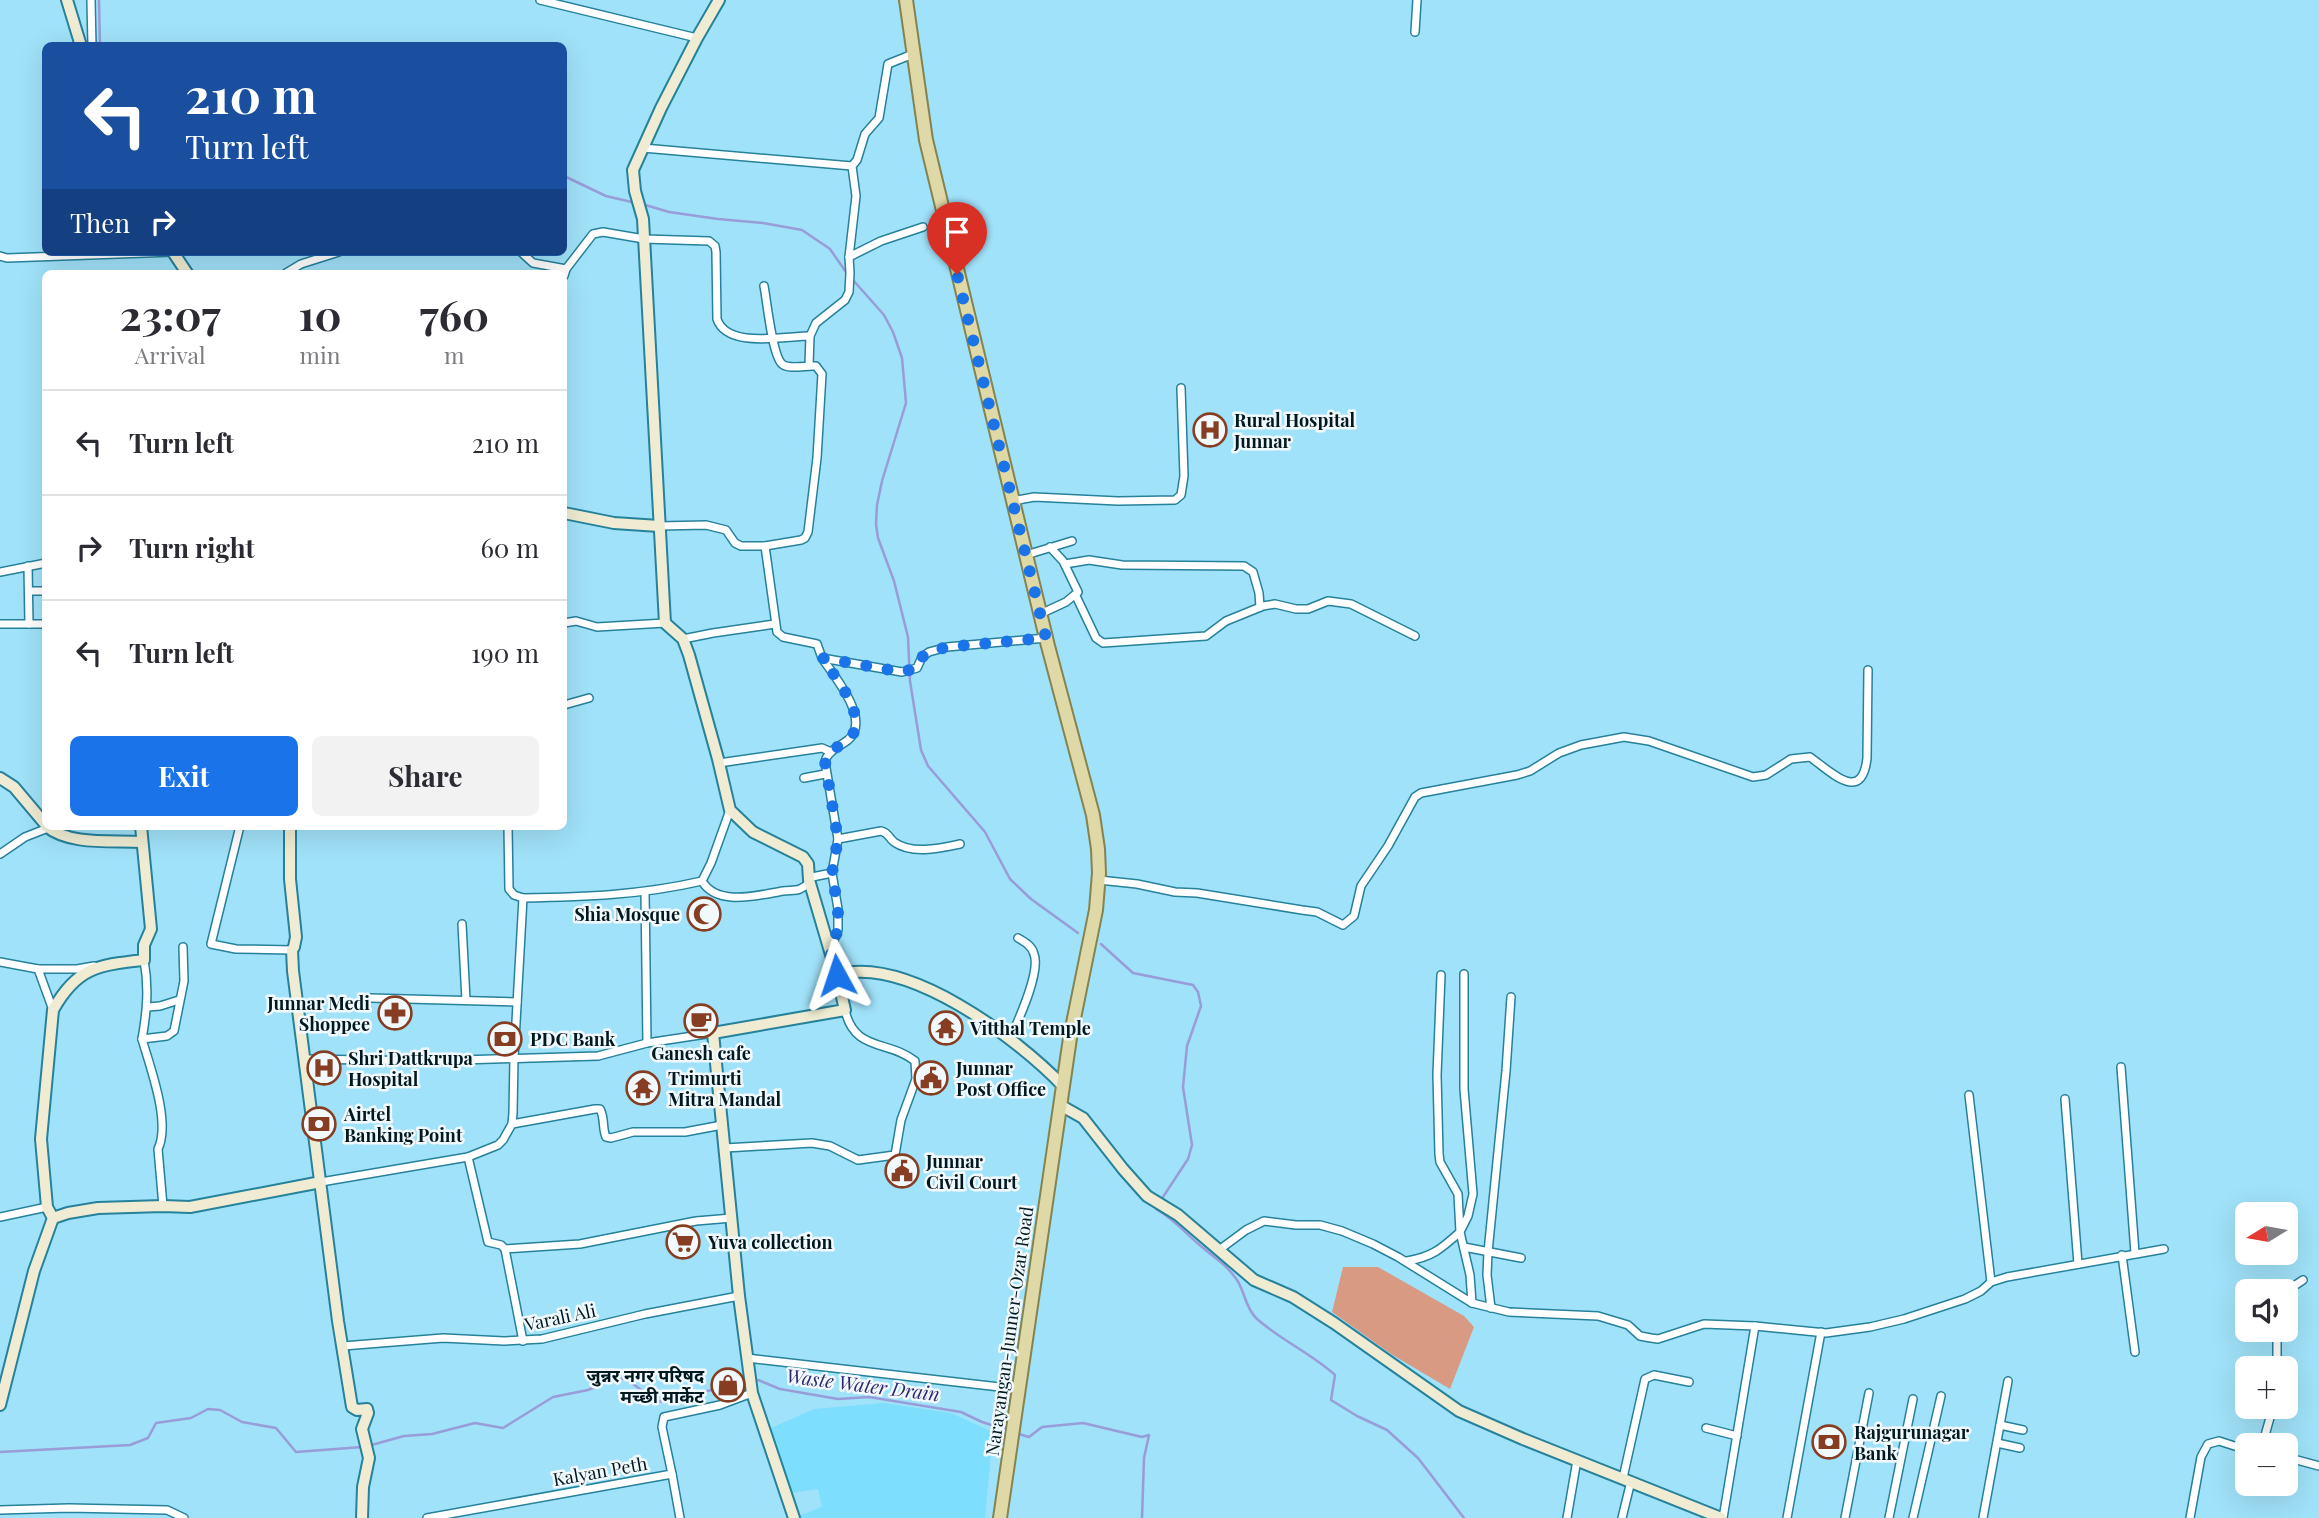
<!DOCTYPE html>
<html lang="en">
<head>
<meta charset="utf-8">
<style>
	:root { --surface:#fff; --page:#f2f2f3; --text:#2b2b33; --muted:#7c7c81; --line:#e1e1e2; --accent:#1a73e8 }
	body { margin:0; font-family:"Playfair Display","Noto Sans Devanagari",serif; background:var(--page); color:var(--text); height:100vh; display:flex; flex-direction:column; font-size:26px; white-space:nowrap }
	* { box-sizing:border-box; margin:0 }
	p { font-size:23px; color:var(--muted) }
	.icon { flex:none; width:38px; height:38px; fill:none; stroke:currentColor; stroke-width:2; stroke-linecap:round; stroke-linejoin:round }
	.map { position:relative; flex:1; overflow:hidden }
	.drawer { position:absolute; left:42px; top:270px; width:525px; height:560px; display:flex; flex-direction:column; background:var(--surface); border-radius:10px; box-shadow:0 7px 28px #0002 }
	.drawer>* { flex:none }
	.banner { position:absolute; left:42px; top:42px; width:525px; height:214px; border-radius:10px; box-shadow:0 7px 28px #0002; background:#1a4fa0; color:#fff; overflow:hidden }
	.needle { width:46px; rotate:259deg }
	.tools { position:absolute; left:2235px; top:1202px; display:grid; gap:14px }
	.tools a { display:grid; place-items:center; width:63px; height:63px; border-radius:10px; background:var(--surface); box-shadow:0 7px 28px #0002; font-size:35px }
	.pin { position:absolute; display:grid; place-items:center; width:60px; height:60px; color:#fff; margin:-72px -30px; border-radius:50% 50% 50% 0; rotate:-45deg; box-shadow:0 0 7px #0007 }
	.pin .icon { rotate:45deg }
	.me { position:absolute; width:77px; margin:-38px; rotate:355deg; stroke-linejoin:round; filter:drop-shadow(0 0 5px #0008) }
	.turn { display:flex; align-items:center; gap:24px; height:147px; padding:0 28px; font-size:32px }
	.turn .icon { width:91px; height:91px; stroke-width:2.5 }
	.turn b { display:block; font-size:49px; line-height:60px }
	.then { display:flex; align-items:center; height:66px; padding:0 28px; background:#0003; gap:14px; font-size:26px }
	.eta { display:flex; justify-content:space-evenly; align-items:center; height:119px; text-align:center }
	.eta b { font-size:42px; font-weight:700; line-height:49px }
	.primary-button { display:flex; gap:14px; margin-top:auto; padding:14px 28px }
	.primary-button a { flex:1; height:80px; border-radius:10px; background:var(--accent); color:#fff; font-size:28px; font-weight:700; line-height:80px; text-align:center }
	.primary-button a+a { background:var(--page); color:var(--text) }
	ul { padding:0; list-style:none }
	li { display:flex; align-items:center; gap:21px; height:105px; padding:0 28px; border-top:2px solid var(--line) }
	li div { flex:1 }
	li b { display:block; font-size:26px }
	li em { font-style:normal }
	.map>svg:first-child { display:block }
	.built { fill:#7ddefe }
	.green { fill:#d89a83 }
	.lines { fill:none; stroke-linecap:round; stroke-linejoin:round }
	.stream { stroke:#989cd8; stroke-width:2.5 }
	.street-casing { stroke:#26819b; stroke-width:10 }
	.secondary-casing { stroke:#26819b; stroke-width:14 }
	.primary-casing { stroke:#838452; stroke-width:16 }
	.street { stroke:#fff; stroke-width:7 }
	.secondary { stroke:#efecd3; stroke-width:10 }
	.primary { stroke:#dfd8a7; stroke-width:12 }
	.route { stroke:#1a73e8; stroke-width:12; stroke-dasharray:0 21.6 }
	.labels { text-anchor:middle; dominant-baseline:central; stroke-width:5; stroke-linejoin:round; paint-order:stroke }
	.poi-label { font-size:18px; font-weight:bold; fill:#001921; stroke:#f1f9fc; text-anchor:start }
	.street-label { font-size:18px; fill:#001921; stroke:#f1f9fc }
	.water-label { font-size:19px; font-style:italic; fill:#2f2970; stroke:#f1f9fc }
</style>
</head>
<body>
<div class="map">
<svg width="2319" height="1518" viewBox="0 0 2319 1518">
	<rect width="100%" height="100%" fill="#a0e2f9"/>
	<polygon class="built" points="884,1403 951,1413 993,1432 985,1518 800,1518 799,1516 822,1507 818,1489 791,1493 771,1428 814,1409"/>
	<polygon class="green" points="1343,1267 1378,1267 1464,1316 1474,1327 1450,1389 1391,1354 1332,1312"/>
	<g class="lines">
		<g class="stream">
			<polyline points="99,0 100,46"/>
			<polyline points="564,176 606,196 636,203"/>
			<polyline points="642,204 669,212 718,219 763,223 802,230 830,249 848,275"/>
			<polyline points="853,280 884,315 893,332 902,358 906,403 882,481 877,505 876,524 878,538 894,581 908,637 910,681 921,750 928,766 985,832 1010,879 1031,899 1078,933"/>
			<polyline points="1101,944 1133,973 1193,985 1198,992 1201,1006 1187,1046 1183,1087 1192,1145 1188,1159 1161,1200"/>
			<path d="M1158 1206 1156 1209C1174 1219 1186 1234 1202 1247 1216 1259 1226 1264 1237 1280 1245 1292 1245 1307 1256 1318 1280 1340 1311 1353 1335 1375L1331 1400 1357 1416 1387 1430 1398 1440 1418 1458 1464 1518"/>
			<polyline points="758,1380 780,1389 838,1399 869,1397 961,1412 982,1422 1004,1429"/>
			<polyline points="1019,1434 1029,1437 1042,1427 1083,1423 1142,1437 1149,1435 1144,1458 1142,1518"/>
			<polyline points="368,1446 404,1436 432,1434 475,1423 503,1428 553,1397 588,1390 614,1379 626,1379 658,1402 688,1394 713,1390 742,1379"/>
			<polyline points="0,1452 130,1445 148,1438 156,1423 191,1418 208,1409 220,1410 242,1422 276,1428 296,1452 362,1447"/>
		</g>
		<defs>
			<g id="street">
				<polyline points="91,0 92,46"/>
				<polyline points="540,0 697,38"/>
				<polyline points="1415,32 1417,0"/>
				<polyline points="643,148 852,166 857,160 865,134 879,118 888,64 913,54"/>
				<polyline points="521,252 533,263 566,269"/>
				<polyline points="0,256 7,258 173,252"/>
				<polyline points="849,257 881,241 923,227"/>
				<polyline points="286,273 301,264 339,252"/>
				<path d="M564 276 566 269 593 234 603 232 644 239 709 241 715 246 716 252 717 319C727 349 784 336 810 336L809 365"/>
				<path d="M764 286C767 301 772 355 782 364 789 370 807 365 816 366L822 374 817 458 808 532 805 538 801 540 765 546"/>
				<polyline points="810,336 816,323 845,300 849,292 850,273 849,257 856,196 852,166"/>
				<polyline points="1013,501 1034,497 1118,501 1175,500 1181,495 1184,476 1181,388"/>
				<polyline points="659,526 706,525 726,530 735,543 741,546 765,546 777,632 783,637 817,644 822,658 902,672 917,668 922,657 929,652 947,647 1046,638"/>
				<polyline points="1026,555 1072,541"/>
				<polyline points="1065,564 1089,560 1122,565 1244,566 1253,572 1259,593 1260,607"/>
				<polyline points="28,566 29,624"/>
				<polyline points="0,572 46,563"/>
				<polyline points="29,591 46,591"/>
				<polyline points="1076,596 1096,638 1103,643 1206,636 1226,621 1263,606 1275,604 1296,609 1308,609 1328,601 1351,604 1415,636"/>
				<polyline points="1040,614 1066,602 1078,592 1063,561 1050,547"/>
				<polyline points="564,623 576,621 597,627 665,623"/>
				<polyline points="0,624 46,624"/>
				<polyline points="683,639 713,633 775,624"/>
				<path d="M822 658C834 676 872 720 848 740 839 747 827 751 825 762L838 839 832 873 838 909V930L830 950"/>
				<polyline points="564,705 589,698"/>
				<polyline points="719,763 822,748 831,752"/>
				<polyline points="804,778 825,774"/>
				<polyline points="240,826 211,944 236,949 292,950"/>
				<path d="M508 826 509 889 514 895 523 898C585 897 641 895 702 881L711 863 730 810"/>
				<path d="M838 839 881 831C889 833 888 837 894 842 912 855 941 848 960 844"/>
				<polyline points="0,854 25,837 48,828"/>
				<path d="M1099 880 1137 884 1175 892 1197 893 1302 910 1317 912 1343 925 1354 916 1361 886 1388 846 1415 797 1421 793 1517 775 1530 771 1559 753 1581 745 1624 737 1649 741 1753 777 1766 775 1791 759 1810 757C1830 771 1862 805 1867 758L1868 670"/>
				<path d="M702 881C717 907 759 895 783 891 789 890 795 891 800 889L807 885 812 877 832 873"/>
				<polyline points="645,892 647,1043"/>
				<polyline points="462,924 466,1000"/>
				<path d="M144 960C149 987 147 1011 142 1039L167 1036 174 1031 184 981 183 947"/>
				<polyline points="0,962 38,969 53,1010"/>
				<polyline points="38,969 77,969 94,966"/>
				<polyline points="1464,974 1464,1089 1473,1194 1468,1216 1460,1232 1470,1275 1472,1303"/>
				<polyline points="370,998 517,1002"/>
				<polyline points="148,1007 160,1006 179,1000"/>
				<path d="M142 1039C150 1067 171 1122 158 1149L163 1206"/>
				<path d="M1010 1039C1018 1021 1041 972 1034 954 1032 946 1025 942 1018 938"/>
				<polyline points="305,1059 428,1061 598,1056 647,1043 713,1033"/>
				<polyline points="2121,1067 2135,1253"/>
				<polyline points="1969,1095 1991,1282"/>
				<polyline points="2065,1099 2078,1264"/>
				<path d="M512 1124 595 1109H600C605 1118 602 1128 606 1137L611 1138 633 1132H685L722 1125"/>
				<path d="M725 1148 812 1143 830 1146 858 1160 895 1155 901 1120 916 1079 915 1061C889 1040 854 1052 845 1010"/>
				<polyline points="468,1157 488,1242 501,1245 505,1249 523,1341"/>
				<polyline points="321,1182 468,1157 498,1145 503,1140 512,1124 513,1113 514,1058 523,898"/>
				<polyline points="0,1217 47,1207"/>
				<polyline points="1464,1247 1521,1258"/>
				<polyline points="505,1249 580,1244 696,1221 732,1218"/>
				<polyline points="1219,1250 1246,1230 1264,1221 1296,1225 1320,1225 1342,1231 1373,1244 1398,1257 1472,1303 1509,1312 1598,1316 1628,1325 1640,1336 1651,1338 1658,1339 1704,1324 1755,1326 1826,1333 1870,1327 1904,1319 1965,1299 1981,1291 1991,1282 2007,1277 2164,1249"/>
				<polyline points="2122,1255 2135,1352"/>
				<path d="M1407 1261C1432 1257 1441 1249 1460 1232L1458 1194 1440 1162 1439 1154 1437 1075 1441 975"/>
				<polyline points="2286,1296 2288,1290 2303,1280"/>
				<polyline points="1491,1308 1487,1275 1488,1252 1506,1071 1511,997"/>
				<polyline points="2277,1330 2277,1368"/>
				<polyline points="343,1346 443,1338 504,1341 542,1339 645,1314 739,1296"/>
				<polyline points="747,1358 1017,1389"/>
				<polyline points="2000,1425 2023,1430"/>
				<polyline points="1706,1428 1737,1436"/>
				<polyline points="1997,1443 2020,1448"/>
				<polyline points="2262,1446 2273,1407"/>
				<polyline points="2286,1457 2319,1466"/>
				<polyline points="672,1474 680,1518"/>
				<polyline points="1623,1478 1645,1379 1654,1375 1689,1382"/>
				<polyline points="0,1510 69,1508 167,1510 184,1518"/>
				<polyline points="427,1518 672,1474 662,1427 664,1417 720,1405 752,1393"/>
				<polyline points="1567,1518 1577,1460"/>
				<polyline points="1622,1518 1631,1481"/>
				<polyline points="1723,1518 1755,1326"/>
				<polyline points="1787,1518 1821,1332"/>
				<polyline points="1845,1518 1869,1393"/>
				<polyline points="1889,1518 1913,1399"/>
				<polyline points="1913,1518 1941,1396"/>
				<polyline points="1983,1518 2008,1381"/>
				<polyline points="2190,1518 2201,1457 2208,1444 2219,1441 2247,1450"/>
			</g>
			<g id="secondary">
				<polyline points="67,0 81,46"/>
				<polyline points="719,0 697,38 661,108 633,170 635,191 643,219 665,623 683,639 689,655 718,759 730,810 753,832 803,857 808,864 809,880 837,975 845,1010 713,1033 739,1296 752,1393 794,1518"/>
				<polyline points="173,252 187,273"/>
				<polyline points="564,513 614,523 659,526"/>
				<polyline points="0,778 14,787 46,825"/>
				<path d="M46 826C70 846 113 840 142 842"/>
				<polyline points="290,826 290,879 296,937 294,947 292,950 293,971 338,1321 352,1407 357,1410 367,1409 368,1413 362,1429 369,1458 363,1487 362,1518"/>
				<path d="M837 975C907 955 1017 1038 1063 1086"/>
				<polyline points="1060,1105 1083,1118 1123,1169 1147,1196 1178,1215 1254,1280 1293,1297 1334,1323 1459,1411 1523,1439 1721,1518"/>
				<path d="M53 1218 47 1207 41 1139 53 1010C77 967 98 965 144 960V945L151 929 141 826"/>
				<polyline points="0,1405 34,1271 53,1218 68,1213 98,1208 163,1206 190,1207 321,1182"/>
			</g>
			<polyline id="primary" points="906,0 926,140 1048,646 1093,815 1098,849 1099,873 1096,910 1070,1038 1000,1518"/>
		</defs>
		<use href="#street" class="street-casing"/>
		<use href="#secondary" class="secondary-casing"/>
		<use href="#primary" class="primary-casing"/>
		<use href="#street" class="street"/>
		<use href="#secondary" class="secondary"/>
		<use href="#primary" class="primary"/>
	</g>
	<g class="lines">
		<path class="route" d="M837 975 830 950 838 930V909L832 873 838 839 825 762C827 751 839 747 848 740 872 720 834 676 822 658L902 672 917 668 922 657 929 652 947 647 1046 638 957 274"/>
	</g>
	<defs>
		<symbol id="hospital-ring" viewBox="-11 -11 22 22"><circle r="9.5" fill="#f1f9fc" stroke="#863d21" stroke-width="1.5"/><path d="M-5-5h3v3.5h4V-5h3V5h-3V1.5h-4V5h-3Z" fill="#863d21"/></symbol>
		<symbol id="mosque-ring" viewBox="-11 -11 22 22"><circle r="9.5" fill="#f1f9fc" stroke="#863d21" stroke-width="1.5"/><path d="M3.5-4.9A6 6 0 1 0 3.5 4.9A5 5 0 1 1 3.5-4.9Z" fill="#863d21"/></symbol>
		<symbol id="pharmacy-ring" viewBox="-11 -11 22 22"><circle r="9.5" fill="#f1f9fc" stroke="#863d21" stroke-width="1.5"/><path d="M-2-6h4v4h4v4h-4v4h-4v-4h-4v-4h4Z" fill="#863d21"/></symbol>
		<symbol id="cafe-ring" viewBox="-11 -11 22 22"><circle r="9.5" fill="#f1f9fc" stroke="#863d21" stroke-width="1.5"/><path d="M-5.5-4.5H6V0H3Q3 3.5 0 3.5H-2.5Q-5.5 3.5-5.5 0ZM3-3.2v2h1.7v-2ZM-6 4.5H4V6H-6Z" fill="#863d21"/></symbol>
		<symbol id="temple-ring" viewBox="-11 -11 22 22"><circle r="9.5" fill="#f1f9fc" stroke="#863d21" stroke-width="1.5"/><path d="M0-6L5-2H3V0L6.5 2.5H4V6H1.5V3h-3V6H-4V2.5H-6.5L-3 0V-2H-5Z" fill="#863d21"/></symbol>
		<symbol id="bank-ring" viewBox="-11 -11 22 22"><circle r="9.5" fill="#f1f9fc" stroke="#863d21" stroke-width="1.5"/><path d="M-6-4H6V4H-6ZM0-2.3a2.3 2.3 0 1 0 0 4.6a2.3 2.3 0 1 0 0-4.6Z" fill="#863d21"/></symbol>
		<symbol id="civic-ring" viewBox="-11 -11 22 22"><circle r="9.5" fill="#f1f9fc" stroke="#863d21" stroke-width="1.5"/><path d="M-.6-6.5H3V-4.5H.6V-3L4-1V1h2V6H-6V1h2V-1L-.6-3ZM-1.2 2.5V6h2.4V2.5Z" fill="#863d21"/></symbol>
		<symbol id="supermarket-ring" viewBox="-11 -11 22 22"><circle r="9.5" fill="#f1f9fc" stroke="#863d21" stroke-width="1.5"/><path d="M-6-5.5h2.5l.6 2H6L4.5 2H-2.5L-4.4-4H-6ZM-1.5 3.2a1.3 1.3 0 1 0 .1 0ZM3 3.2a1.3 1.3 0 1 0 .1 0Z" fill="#863d21"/></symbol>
		<symbol id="shop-ring" viewBox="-11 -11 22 22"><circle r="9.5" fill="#f1f9fc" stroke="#863d21" stroke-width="1.5"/><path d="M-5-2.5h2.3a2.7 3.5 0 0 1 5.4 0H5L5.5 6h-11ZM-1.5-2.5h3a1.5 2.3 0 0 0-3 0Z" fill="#863d21"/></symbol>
	</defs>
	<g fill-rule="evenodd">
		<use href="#hospital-ring" x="1191" y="411" width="38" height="38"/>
		<use href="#mosque-ring" x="685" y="895" width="38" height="38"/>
		<use href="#pharmacy-ring" x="376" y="994" width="38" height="38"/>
		<use href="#cafe-ring" x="682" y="1002" width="38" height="38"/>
		<use href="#temple-ring" x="927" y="1009" width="38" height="38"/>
		<use href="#bank-ring" x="486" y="1020" width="38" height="38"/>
		<use href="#hospital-ring" x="305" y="1049" width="38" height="38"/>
		<use href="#civic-ring" x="912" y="1059" width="38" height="38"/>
		<use href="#temple-ring" x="624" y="1069" width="38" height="38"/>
		<use href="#bank-ring" x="300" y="1105" width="38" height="38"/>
		<use href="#civic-ring" x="883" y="1152" width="38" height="38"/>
		<use href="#supermarket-ring" x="664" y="1223" width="38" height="38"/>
		<use href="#shop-ring" x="709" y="1366" width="38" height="38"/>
		<use href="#bank-ring" x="1810" y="1423" width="38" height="38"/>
	</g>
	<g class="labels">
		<g class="poi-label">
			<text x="1234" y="420">Rural Hospital<tspan x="1234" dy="21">Junnar</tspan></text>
			<text x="680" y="914" text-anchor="end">Shia Mosque</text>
			<text x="370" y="1003" text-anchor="end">Junnar Medi<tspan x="370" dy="21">Shoppee</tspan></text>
			<text x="970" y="1028">Vitthal Temple</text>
			<text x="530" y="1039">PDC Bank</text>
			<text x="701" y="1053" text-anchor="middle">Ganesh cafe</text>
			<text x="348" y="1058">Shri Dattkrupa<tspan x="348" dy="21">Hospital</tspan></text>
			<text x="956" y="1068">Junnar<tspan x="956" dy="21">Post Office</tspan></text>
			<text x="668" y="1078">Trimurti<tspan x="668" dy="21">Mitra Mandal</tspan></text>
			<text x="344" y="1114">Airtel<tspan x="344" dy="21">Banking Point</tspan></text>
			<text x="926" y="1161">Junnar<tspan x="926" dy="21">Civil Court</tspan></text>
			<text x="708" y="1242">Yuva collection</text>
			<text x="704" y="1375" text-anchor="end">जुन्नर नगर परिषद<tspan x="704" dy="21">मच्छी मार्केट</tspan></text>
			<text x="1854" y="1432">Rajgurunagar<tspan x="1854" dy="21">Bank</tspan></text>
		</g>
		<g class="street-label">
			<text transform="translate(560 1317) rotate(-12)">Varali Ali</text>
			<text transform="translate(1009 1331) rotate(-82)">Narayangan-Junner-Ozar Road</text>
			<text transform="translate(600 1471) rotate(-10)">Kalyan Peth</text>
		</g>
		<g class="water-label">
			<text transform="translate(863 1384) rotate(7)">Waste Water Drain</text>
		</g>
	</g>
</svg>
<div class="tools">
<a><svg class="needle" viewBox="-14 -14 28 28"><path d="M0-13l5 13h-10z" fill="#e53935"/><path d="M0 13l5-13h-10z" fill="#7c7c81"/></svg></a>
<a><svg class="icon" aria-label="sound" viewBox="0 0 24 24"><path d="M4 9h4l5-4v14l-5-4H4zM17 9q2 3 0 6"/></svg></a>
<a>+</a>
<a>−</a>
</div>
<div class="pin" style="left:957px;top:274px;background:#d93025"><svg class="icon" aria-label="arrive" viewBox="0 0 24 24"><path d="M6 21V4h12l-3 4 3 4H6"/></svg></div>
<svg class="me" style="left:837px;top:975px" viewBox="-20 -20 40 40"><path d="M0-17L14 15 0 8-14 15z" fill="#1a73e8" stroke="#fff" stroke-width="4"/></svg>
<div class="banner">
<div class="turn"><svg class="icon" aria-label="left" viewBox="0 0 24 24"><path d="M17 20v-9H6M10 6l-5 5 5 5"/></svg><div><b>210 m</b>Turn left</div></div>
<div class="then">Then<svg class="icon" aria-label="right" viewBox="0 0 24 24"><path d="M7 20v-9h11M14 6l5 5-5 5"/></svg></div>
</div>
<section class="drawer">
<div class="eta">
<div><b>23:07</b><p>Arrival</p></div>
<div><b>10</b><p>min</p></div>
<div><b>760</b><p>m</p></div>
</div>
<ul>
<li><svg class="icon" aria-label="left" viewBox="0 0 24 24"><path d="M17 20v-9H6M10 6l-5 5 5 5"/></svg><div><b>Turn left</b></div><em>210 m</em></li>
<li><svg class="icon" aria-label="right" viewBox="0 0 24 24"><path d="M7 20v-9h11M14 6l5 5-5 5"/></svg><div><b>Turn right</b></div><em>60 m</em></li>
<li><svg class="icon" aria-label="left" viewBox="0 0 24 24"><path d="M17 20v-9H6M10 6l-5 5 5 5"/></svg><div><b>Turn left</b></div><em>190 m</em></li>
</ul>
<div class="primary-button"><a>Exit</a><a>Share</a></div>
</section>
</div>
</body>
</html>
